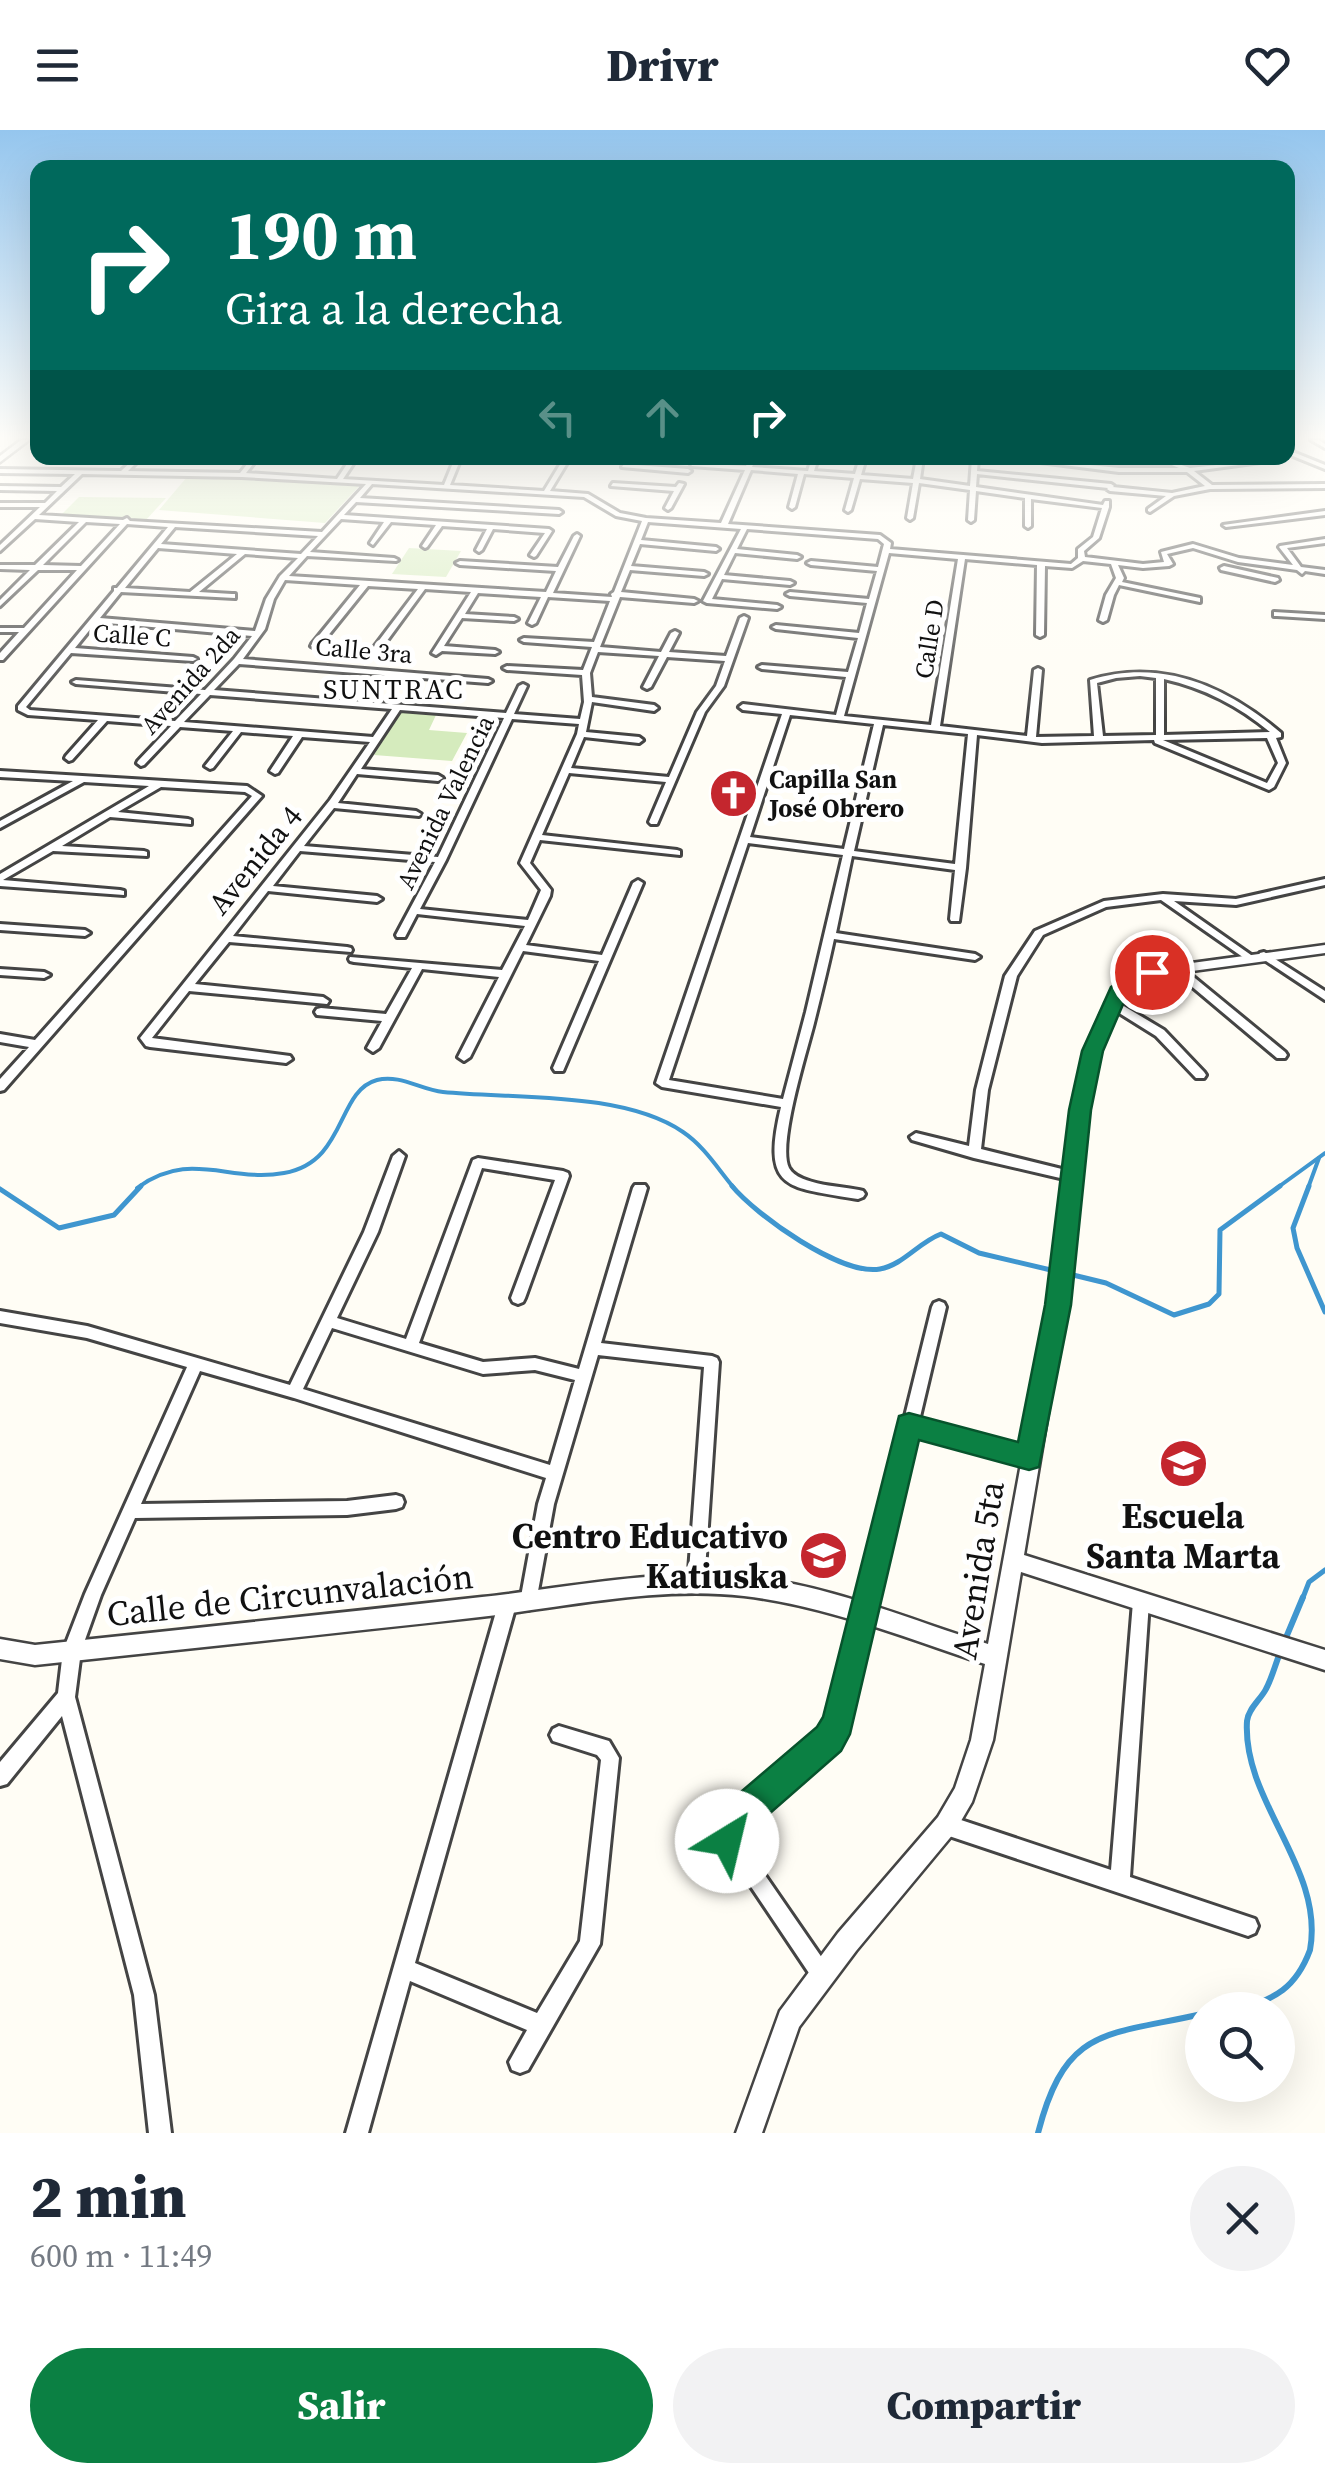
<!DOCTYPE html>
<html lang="es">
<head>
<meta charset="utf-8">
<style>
	:root { --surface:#fff; --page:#f2f2f3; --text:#1f2937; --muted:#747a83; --accent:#0b8043 }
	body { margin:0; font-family:"Source Serif 4",serif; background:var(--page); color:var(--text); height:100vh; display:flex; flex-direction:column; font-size:38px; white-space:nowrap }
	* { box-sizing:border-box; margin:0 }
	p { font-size:32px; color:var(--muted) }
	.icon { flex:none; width:55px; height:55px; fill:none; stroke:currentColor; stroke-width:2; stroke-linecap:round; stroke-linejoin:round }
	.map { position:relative; height:2003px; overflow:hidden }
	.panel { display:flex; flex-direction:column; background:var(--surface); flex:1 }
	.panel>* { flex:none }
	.banner { position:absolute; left:30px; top:30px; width:1265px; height:305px; border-radius:20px; box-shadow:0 10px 40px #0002; background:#00695c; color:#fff; overflow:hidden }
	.controls { position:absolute; left:1185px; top:1862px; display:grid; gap:20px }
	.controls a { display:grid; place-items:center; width:110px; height:110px; border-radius:50%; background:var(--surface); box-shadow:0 10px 40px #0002; font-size:50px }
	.pin { position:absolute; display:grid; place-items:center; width:85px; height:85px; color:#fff; margin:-42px; border:5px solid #fff; border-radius:50%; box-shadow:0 2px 10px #0007 }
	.me { position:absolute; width:110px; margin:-55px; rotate:36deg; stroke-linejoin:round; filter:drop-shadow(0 0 8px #0008) }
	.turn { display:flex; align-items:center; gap:35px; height:210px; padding:0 30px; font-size:45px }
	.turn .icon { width:130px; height:130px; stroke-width:2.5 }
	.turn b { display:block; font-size:70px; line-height:85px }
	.lanes { display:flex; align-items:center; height:95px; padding:0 30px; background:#0003; justify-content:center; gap:50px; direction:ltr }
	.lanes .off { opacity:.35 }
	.round { display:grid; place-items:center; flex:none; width:105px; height:105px; border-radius:52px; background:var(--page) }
	.headline { display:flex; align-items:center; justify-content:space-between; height:170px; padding:0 30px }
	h1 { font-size:60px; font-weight:800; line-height:75px }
	.action { display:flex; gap:20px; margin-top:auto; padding:20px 30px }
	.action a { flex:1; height:115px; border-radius:60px; background:var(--accent); color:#fff; font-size:40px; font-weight:800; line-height:115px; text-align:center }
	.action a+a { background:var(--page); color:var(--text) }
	header { display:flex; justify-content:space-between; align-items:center; height:130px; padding:0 30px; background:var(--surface); font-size:45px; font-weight:800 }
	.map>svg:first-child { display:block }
	.green { fill:#d5ebbd }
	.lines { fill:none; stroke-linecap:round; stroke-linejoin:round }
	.stream-far2 { stroke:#3f96cf; stroke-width:4 }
	.stream-far1 { stroke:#3f96cf; stroke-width:5 }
	.stream { stroke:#3f96cf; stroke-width:6 }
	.minor-casing { stroke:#444; stroke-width:6 }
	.tertiary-casing { stroke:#444; stroke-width:5 }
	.minor { fill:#fff; fill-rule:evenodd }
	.tertiary { fill:#fff; fill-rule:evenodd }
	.route { fill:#0b8043; stroke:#07532c; stroke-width:2.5 }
	.labels { text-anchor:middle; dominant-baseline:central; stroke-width:10; stroke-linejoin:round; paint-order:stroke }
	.far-street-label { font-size:25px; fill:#111; stroke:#fff }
	.far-poi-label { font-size:25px; font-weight:bold; fill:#111; stroke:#fff; text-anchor:start }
	.far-neighbourhood-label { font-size:28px; letter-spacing:2.5px; fill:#111; stroke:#fff }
	.street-label { font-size:30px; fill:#111; stroke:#fff }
	.near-poi-label { font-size:35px; font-weight:bold; fill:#111; stroke:#fff }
	.near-street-label { font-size:35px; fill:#111; stroke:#fff }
</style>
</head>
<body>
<header><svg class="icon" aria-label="menu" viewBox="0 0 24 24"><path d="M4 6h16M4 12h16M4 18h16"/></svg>Drivr<svg class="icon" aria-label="heart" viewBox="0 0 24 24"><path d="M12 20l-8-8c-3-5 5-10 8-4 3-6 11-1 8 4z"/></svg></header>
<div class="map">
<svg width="1325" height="2003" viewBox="0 0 1325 2003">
	<rect width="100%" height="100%" fill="#fffdf5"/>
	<g class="green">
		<polygon points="187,347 362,353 325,393 159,380"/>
		<polygon points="79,367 166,368 146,390 58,388"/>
		<polygon points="409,418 461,421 446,447 392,444"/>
		<polygon points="401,582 436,585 429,600 467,603 452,631 374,625"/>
	</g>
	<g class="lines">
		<g class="stream-far2">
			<path d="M137 1058C190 1019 228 1053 284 1043 347 1032 336 961 377 950 400 944 421 960 443 962 513 969 623 961 683 1002 704 1016 718 1039 734 1058"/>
			<polyline points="1277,1058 1325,1023"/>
			<polyline points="1308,1058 1319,1028"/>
		</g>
		<g class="stream-far1">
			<path d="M732 1056C756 1085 841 1146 880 1139 903 1135 919 1112 941 1104L979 1123 1055 1141"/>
			<polyline points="1309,1056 1293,1098 1297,1118 1325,1182"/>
			<polyline points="0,1059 59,1098 114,1085 141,1056"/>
			<polyline points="1069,1144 1106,1153 1174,1185 1209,1174 1219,1164 1220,1100 1280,1056"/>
			<polyline points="1302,1470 1309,1452 1325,1440"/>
		</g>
		<g class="stream">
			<polyline points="1285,1510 1303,1467"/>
			<path d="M1238 1880C1275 1869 1296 1858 1310 1820 1325 1738 1242 1672 1247 1591 1248 1579 1261 1569 1266 1559 1272 1548 1275 1535 1280 1523"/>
			<path d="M1038 2003C1066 1895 1106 1906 1202 1884"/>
		</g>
		<defs>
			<g id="minor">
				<polygon points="1311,310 1319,310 1325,314 1325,318"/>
				<polygon points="1288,320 1325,335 1325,339 1288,324"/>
				<path d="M135 328H141L128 341 240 343 252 328H258L246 343 337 349 351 328H357L343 349 444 355 455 328H461L450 355 544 361 564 328H570L550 361 588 364 620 383 646 388 721 393 745 340 692 336 690 333 746 336 750 328H756L752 337 808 341 812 328H818L814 341 855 344 860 328H866L861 345 913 349 917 328H923L920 349 970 356 972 328H978L977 341 1111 354 1114 356 1113 357 1172 363 1205 356 1187 342H1119L1008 328H1023L1119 338H1179L1155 328H1162L1190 338 1279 328 1276 330 1194 341 1212 355 1325 354V358L1210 359 1174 366 1150 382 1148 381V379L1166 366 1110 361 1107 359 1108 358 977 344 976 357 1103 375 1105 371H1109V377L1099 408 1084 421 1085 427 1143 434 1164 432 1161 422 1193 414 1239 428 1293 435 1279 417 1280 416 1325 409V413L1287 418 1301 437 1325 440V444L1305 441 1302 444 1297 440 1238 432 1193 418 1167 424 1173 434 1169 436 1143 438 1118 435 1124 448 1122 452 1200 468V472L1119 455 1114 465 1107 490 1103 492 1099 490 1106 465 1116 448 1111 434 1083 431 1072 438 1045 436 1044 505 1040 507 1036 505 1037 435 965 429 940 596 1027 606 1034 540 1038 538 1042 540 1036 607 1094 606 1090 550C1162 528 1226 556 1281 603V607L1276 608 1286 633 1274 657 1269 660 1155 613 1154 610 1042 613 977 605 966 738 959 791H951L950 789 955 740 852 726 836 803 975 824 980 827 975 830 834 809C828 837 821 865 814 893 807 921 777 1015 789 1038 799 1056 844 1056 863 1061L865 1064 863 1067 858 1069C787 1057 761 1061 781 977L662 957 656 953 782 584 743 580 739 577 743 574 836 585 846 547 762 539 758 537 762 535 848 542 858 508 776 499 772 497 776 495 859 503 867 473 790 466 786 464 790 462 869 469 877 441 811 435 807 433 811 431 878 437 884 414 878 409 747 399 737 419 797 425 801 427 797 429 735 423 724 445 790 451 794 453 790 455 722 449 712 469 777 475 781 477 777 479 707 473 703 471 741 399 648 392 641 410 716 417 719 419 716 421 640 414 631 436 704 442 708 444 704 446 630 440 621 462 694 469 698 471 694 473 620 467 600 517 661 522 671 503 675 501 679 503 669 522 726 526 740 488 744 486 748 488 724 556 705 582 657 694H651L649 692 666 652 569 643 542 705 677 720 680 721V725L540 710 530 733 551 760 550 766 526 815 602 825 633 753 638 750 643 753 563 941H555L553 938 599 831 523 821 470 927 464 931 458 927 499 847 422 839 379 918 373 922 367 918 382 891 317 885 315 882 317 879 321 878 386 884 412 838 354 832 350 831 349 829 350 827 502 840 525 796 417 784 405 807H397L396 805 435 732 300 721 273 756 377 766 382 769 377 772 268 761 233 806 347 817 351 818 352 820 351 822 229 812 195 854 323 867 329 871 327 874 189 861 152 908 290 926 292 929 286 933 150 917 146 916 140 908 330 670 370 612 302 607 278 643 275 644 270 641 293 606 241 602 213 638 210 639 205 636 233 601 180 597 144 635 141 636 137 633 138 631 171 596 107 591 72 630 69 631 65 628 66 626 98 590 28 585 18 580V576L114 461V458H117L168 397 127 394 3 530H0V523L19 502H0V498H24L77 440H38L0 476V470L30 440 0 439V435H35L79 392 35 389 0 421V415L40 377H0V373H45L57 361 0 360V356L61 357 75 344 0 343V339L121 341ZM751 340 798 344 789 377 792 379 795 377 804 344 854 348 845 380 848 382 851 380 860 349 913 353 907 388 910 390 913 388 919 353 970 360 968 390 971 392 974 390 976 361 1025 368V396L1028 398 1031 396V369L1102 378 1093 407 1078 419V428L1071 434 890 419 891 413 880 405 728 394ZM82 344 242 347 366 354 322 402 130 391 127 388 123 390 39 385ZM372 354 584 367 616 386 642 391 614 462 611 464 612 467 553 463 580 406 577 404 574 406 558 437 460 431 456 433 460 435 556 441 546 462 289 446 307 426 396 431 398 430 394 428 310 422 341 389 384 392 370 413 373 415 391 392 436 395 422 416 425 418 427 417 442 396 487 399 476 420 479 422 482 420 493 399 545 403 530 425 534 427 536 426 552 401 549 399 344 385 356 372 559 384 562 382 559 380 360 368ZM86 392 120 394 81 436 43 435ZM175 397 318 406 301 424 161 414ZM158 418 237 424 190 462 125 458ZM889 423 958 429 931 595 844 586ZM245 424 298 428 280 446 266 469 255 501 100 488 121 462 235 468V464H232L199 462ZM285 450 360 455 312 514 311 516 315 518H318L368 456 418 459 371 521 375 523H378L425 459 471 462 432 523 436 525 442 521 495 524 499 522 495 520 444 516 462 488 514 491 518 489 514 487 465 484 478 463 541 467 528 493 532 495 536 493 548 467 610 471 594 512 524 508 520 510 524 512 592 517 583 540 507 536 503 538 507 540 582 545 584 572 580 589 514 584 527 556 523 554 519 556 506 583 214 560 239 534 488 553 492 551 488 549 243 529 265 499 274 469ZM96 492 252 506 234 529 205 560 76 550 72 552 76 554 201 564 175 591 30 580 26 577 71 523 193 531 197 529 193 527 75 518ZM598 522 659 526 643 557 647 559 651 557 667 527 725 531 716 556 697 582 669 647 571 638 584 607 639 613 643 610 639 607 586 602 592 572 654 581 658 578 654 575 592 567 590 543ZM1140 546 1156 548V605L1103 606 1097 553 1116 548ZM1164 549C1204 558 1239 576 1270 602L1164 605ZM210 565 392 579 373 607 184 592ZM400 580 504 588 438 727 304 716 334 678 419 686 421 684 416 681 338 673 357 644 438 651 443 648 438 645 361 639ZM790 585 874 594 844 719 750 707ZM512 589 579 594 577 604 520 733 541 760 528 790 420 779 446 730ZM883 595 968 604 955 734 854 721ZM1267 608 1278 633 1267 653 1163 610ZM748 713 843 725 806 882 783 969 669 950Z"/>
				<polygon points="624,334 688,339 691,341 688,343 622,337"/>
				<polygon points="613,353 676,357 679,353 684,354 671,378 668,380 665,378 674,361 611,356"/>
				<polygon points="1325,381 1325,385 1226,397 1223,395"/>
				<polygon points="1224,436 1278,448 1279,450 1275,452 1221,440 1220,438"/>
				<polygon points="1274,482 1325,485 1325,489 1277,486 1274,486"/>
				<polygon points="0,641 247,656 262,666 4,960 0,961 0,949 29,917 0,912 0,904 35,910 252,666 245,662 161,657 118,682 188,689 191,690 191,694 110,687 62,716 144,721 147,722 147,726 53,721 3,750 120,760 124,761 124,765 0,756 0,744 149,656 84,652 0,698 0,691 73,651 0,647"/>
				<polygon points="1325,749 1325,755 1236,775 1174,771 1251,825 1252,827 1247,830 1161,770 1106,777 1043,805 1017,846 988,960 981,1019 1078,1043 1079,1046 1078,1049 1073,1051 974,1028 912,1010 910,1007 916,1003 969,1016 976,960 1005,846 1035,801 1104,771 1163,764 1236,769"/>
				<polygon points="0,794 85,800 90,803 85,806 0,800"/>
				<polygon points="1264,822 1325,861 1325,870 1260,827 1259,825 1260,823"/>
				<polygon points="1175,834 1179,835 1285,922 1287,925 1285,928 1277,928 1171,839 1170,837"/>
				<polygon points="0,839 44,842 50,845 44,848 0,845"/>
				<polygon points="1112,869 1164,900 1204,942 1206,945 1204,948 1196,948 1156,906 1108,876 1106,873"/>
				<path d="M399 1021 405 1026 378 1102 337 1188 406 1209 473 1030 478 1028 563 1041 568 1043 569 1046 525 1168 523 1172 518 1174 513 1172 511 1168 555 1050 482 1038 419 1213 483 1232 535 1228 579 1239 633 1058 635 1055H645L647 1058 601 1213 712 1226 717 1228 719 1232 704 1455 702 1461 696 1463 690 1461 688 1455 704 1237 598 1225 554 1374 536 1472 534 1478 528 1480 522 1478 520 1472 538 1374 546 1348 294 1268 200 1241 141 1374 347 1371 396 1365 402 1367 404 1372 402 1377 396 1379 347 1385 135 1388 101 1465 81 1521 75 1567 154 1865 171 2003H149L134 1865 62 1586 7 1654 0 1656V1632L58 1563 63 1521 85 1464 187 1237 87 1208 0 1193V1181L87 1196 290 1255 364 1102 393 1026ZM332 1198 483 1244 535 1240 575 1250 550 1335 303 1259Z"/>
				<polygon points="939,1171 944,1173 946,1177 919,1291 1029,1321 1035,1323 1037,1328 1035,1333 1029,1335 916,1304 844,1599 835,1615 736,1703 829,1838 832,1845 829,1852 822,1855 815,1852 715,1703 721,1690 823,1603 830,1590 932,1177 934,1173"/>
				<polygon points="1141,1464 1147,1466 1149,1472 1130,1747 1255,1789 1258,1796 1255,1803 1248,1806 946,1705 939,1702 936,1695 939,1688 946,1685 1111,1740 1133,1472 1135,1466"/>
				<polygon points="507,1467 513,1469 516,1475 415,1833 537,1883 580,1811 601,1630 597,1625 553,1611 550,1605 553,1599 559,1596 609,1611 619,1628 600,1814 528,1940 520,1943 512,1940 509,1932 527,1900 410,1851 368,2003 346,2003 498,1475 501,1469"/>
			</g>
			<g id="tertiary">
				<polygon points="21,310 29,310 0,332 0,326"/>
				<path d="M1325 815V823L1155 846 1124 865 1100 921 1087 980 1066 1175 1024 1425 1325 1520V1540L1021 1442 993 1610 972 1672 954 1703 856 1821 799 1897 762 2003H736L780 1881 838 1803 938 1687 955 1658 971 1610 985 1534C906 1508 827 1476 744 1466 657 1456 567 1477 480 1487 332 1504 183 1519 35 1535L0 1529V1509L35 1515C184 1499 333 1484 482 1467 567 1458 653 1439 739 1446 825 1453 907 1489 988 1514L1050 1175 1073 980 1086 921 1101 883 1113 859 1147 839Z"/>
			</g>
		</defs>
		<use href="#minor" class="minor-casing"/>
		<use href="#tertiary" class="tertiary-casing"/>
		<use href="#minor" class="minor"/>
		<use href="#tertiary" class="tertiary"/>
	</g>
	<linearGradient id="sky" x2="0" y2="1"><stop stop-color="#95c6ee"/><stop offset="0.52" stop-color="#fffefa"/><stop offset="1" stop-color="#fffefa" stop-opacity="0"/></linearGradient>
	<rect width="1325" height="591" fill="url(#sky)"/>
	<polygon class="route" points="1152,836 1162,842 1127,865 1103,921 1091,980 1071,1175 1039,1337 1029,1340 919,1310 850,1604 841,1621 745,1705 739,1723 727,1729 715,1723 709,1711 715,1684 817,1597 823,1587 899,1286 909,1283 1018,1312 1045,1175 1069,980 1082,921 1111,857"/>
	<defs>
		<symbol id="church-disc" viewBox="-11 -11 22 22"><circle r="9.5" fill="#c4262e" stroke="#fff"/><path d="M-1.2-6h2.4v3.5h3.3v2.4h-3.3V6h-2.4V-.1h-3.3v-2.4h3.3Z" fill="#fff"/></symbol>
		<symbol id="school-disc" viewBox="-11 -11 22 22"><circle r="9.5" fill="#c4262e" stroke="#fff"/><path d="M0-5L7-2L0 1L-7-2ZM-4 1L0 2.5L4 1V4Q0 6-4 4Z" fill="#fff"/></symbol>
	</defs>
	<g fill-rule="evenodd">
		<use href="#church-disc" x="706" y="636" width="55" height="55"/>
		<use href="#school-disc" x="1156" y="1306" width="55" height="55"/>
		<use href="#school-disc" x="796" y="1398" width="55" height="55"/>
	</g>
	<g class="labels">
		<g class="far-street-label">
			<text transform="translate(132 505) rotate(4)">Calle C</text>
			<text transform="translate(929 509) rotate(-81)">Calle D</text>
			<text transform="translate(364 520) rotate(5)">Calle 3ra</text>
			<text transform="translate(190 550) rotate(-48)">Avenida 2da</text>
			<text transform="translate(445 672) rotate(-64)">Avenida Valencia</text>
		</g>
		<g class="far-poi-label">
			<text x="769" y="649">Capilla San<tspan x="769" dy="29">José Obrero</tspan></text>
		</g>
		<g class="far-neighbourhood-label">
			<text x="394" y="559">SUNTRAC</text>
		</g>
		<g class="street-label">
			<text transform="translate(255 730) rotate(-51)">Avenida 4</text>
		</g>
		<g class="near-poi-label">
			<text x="1183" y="1386">Escuela<tspan x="1183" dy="40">Santa Marta</tspan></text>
			<text x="788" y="1406" text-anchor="end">Centro Educativo<tspan x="788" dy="40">Katiuska</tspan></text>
		</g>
		<g class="near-street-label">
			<text transform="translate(978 1440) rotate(-81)">Avenida 5ta</text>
			<text transform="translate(290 1465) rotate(-6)">Calle de Circunvalación</text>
		</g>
	</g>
</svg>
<div class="controls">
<a><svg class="icon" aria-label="search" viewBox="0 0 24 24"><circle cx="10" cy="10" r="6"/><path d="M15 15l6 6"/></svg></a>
</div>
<div class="pin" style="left:1152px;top:842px;background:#d93025"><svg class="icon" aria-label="arrive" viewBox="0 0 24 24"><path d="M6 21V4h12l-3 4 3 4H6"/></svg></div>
<svg class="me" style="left:727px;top:1711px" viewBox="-20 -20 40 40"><circle r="19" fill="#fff"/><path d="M0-13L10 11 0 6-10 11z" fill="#0b8043"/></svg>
<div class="banner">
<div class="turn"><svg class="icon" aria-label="right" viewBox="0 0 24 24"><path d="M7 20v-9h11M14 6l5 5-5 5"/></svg><div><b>190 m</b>Gira a la derecha</div></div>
<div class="lanes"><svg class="icon off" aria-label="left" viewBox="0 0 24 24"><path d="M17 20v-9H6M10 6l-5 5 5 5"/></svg><svg class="icon off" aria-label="ahead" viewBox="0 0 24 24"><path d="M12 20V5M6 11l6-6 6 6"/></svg><svg class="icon" aria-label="right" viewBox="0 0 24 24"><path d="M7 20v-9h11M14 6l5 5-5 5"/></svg></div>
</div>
</div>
<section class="panel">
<div class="headline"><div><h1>2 min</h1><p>600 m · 11:49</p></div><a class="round"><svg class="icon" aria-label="close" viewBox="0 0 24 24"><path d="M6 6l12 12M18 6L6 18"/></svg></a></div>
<div class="action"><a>Salir</a><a>Compartir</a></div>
</section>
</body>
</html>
